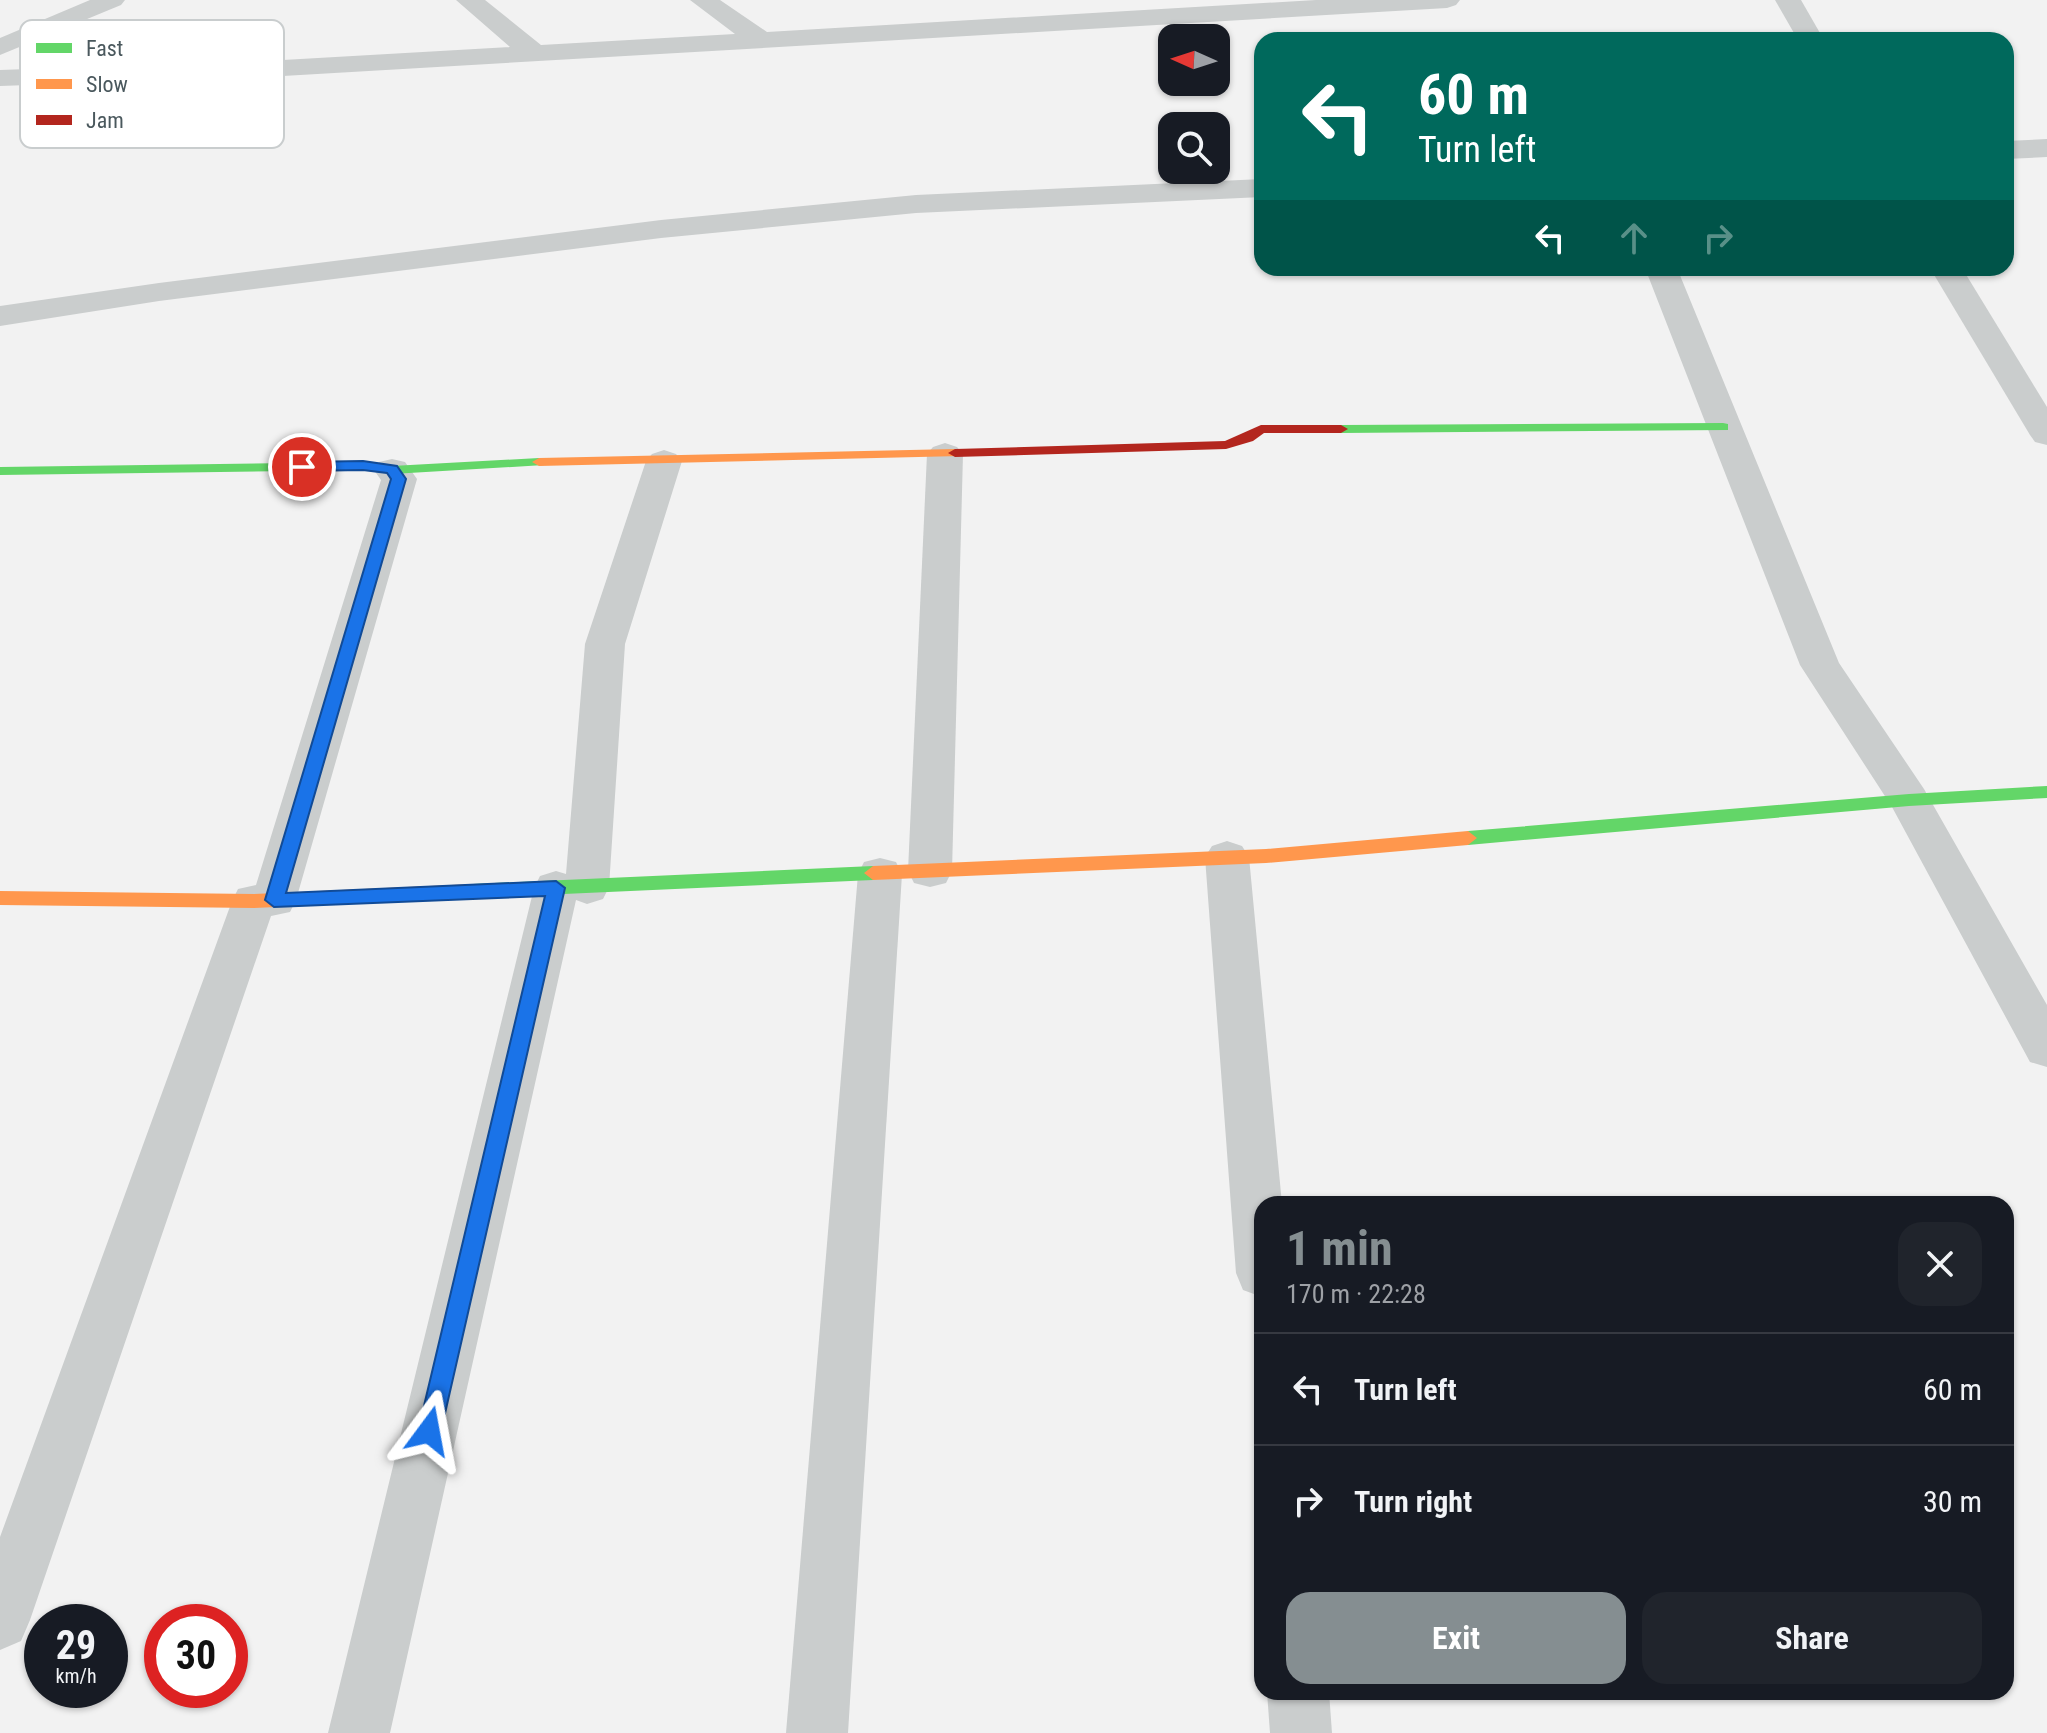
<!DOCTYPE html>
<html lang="en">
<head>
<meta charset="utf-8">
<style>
	:root { --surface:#171b24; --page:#20242c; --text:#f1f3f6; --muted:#9ea1a6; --line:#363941; --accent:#858e91 }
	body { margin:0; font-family:"Roboto Condensed",sans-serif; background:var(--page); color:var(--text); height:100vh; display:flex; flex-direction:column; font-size:30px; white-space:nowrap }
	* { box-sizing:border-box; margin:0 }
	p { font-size:26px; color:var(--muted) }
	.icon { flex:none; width:44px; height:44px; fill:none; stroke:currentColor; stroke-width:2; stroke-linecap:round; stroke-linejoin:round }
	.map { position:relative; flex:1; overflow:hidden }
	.panel { position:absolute; left:1254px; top:1196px; width:760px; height:504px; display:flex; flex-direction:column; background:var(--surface); border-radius:24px; box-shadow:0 2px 6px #0004 }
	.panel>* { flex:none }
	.banner { position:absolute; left:1254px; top:32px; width:760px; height:244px; border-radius:24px; box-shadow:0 2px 6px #0004; background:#00695c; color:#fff; overflow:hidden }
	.needle { width:52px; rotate:273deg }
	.controls { position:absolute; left:1158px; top:24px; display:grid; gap:16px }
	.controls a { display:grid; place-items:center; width:72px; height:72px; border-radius:16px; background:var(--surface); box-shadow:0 2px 6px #0004; font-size:40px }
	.speed { position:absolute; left:24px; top:1604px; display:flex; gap:16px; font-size:40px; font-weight:700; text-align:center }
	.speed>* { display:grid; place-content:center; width:104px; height:104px; border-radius:50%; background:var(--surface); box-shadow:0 2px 6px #0004; line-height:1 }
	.speed small { font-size:20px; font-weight:400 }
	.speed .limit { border:12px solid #d22; background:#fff; color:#111 }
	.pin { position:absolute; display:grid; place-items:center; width:68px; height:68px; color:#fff; margin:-34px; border:4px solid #fff; border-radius:50%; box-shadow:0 2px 8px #0007 }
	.me { position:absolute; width:88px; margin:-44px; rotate:13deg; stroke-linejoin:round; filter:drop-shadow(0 0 6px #0008) }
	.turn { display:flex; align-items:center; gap:28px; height:168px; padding:0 32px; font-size:36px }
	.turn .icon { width:104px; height:104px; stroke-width:2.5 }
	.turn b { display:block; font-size:56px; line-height:68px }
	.lanes { display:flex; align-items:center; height:76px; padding:0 32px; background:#0003; justify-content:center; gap:40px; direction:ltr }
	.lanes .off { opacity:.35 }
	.round { display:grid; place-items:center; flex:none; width:84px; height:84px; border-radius:24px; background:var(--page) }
	.summary { display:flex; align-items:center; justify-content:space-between; height:136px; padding:0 32px }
	h1 { font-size:48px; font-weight:700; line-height:60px; color:var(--accent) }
	.button { display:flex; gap:16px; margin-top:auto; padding:16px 32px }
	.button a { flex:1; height:92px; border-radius:24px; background:var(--accent); color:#fff; font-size:32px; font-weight:700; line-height:92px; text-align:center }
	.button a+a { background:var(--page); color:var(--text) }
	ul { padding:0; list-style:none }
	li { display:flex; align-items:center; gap:24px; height:112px; padding:0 32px; border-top:2px solid var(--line) }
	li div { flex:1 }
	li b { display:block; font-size:30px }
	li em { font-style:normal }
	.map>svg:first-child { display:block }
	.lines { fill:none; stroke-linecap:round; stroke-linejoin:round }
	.street { fill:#cacdcd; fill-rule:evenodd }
	.fast { fill:#63d668; fill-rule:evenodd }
	.slow { fill:#ff974d; fill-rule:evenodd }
	.jam { fill:#b3261e; fill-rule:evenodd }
	.route { fill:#1a73e8; stroke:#114b97; stroke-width:2 }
	.key { fill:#fff; stroke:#c9cdce; stroke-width:2 }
	.key-label { font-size:22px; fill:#4a585d }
</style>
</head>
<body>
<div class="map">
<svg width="2047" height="1733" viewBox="0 0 2047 1733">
	<rect width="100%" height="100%" fill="#f2f2f2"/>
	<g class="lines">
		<g class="street">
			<polygon points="90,0 125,0 121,5 0,55 0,38"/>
			<polygon points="456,0 485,0 541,45 735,34 690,0 720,0 767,32 1316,0 1460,0 1456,5 1447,8 283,76 0,86 0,70 283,60 510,47"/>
			<polygon points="1775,0 1801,0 1824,40 1798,40"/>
			<polygon points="2047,139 2047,157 2006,159 2006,141"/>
			<polygon points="1262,179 1262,197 916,213 661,238 159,301 0,326 0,306 159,283 661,220 916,195"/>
			<polygon points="1645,268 1677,268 1839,663 1924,789 2047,1005 2047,1067 2030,1062 1892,807 1800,665"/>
			<polygon points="1930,268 1962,268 2047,407 2047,445 2035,442 2030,435"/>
			<polygon points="945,443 957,447 963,454 952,871 946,883 930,887 914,883 908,871 927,454 933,447"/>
			<polygon points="664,450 676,454 682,461 625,644 609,887 603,899 587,904 576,900 390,1733 328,1733 534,888 540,876 556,871 566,874 585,644 646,461 652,454"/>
			<polygon points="392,459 405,462 417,479 296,900 290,912 271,916 30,1620 21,1641 0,1650 0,1537 232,901 238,889 256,885 381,480 374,470 379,462"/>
			<polygon points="1227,841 1242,846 1249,857 1282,1204 1262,1204 1262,1297 1243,1290 1236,1273 1205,857 1212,846"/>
			<polygon points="880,858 896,862 902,874 848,1733 786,1733 858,874 864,862"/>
			<polygon points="1267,1692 1329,1692 1332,1733 1270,1733"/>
		</g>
		<g class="fast">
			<polygon points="1723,423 1728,424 1728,430 1341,433 1334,429 1341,425"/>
			<polygon points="539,458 544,459 544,465 392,474 363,470 0,475 0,467 363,462 392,466"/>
			<polygon points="2047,786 2047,798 1909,806 1468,845 1459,838 1468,831 1909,794"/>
			<polygon points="873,866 882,873 873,880 473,898 467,896 464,891 467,886 473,884"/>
		</g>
		<g class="slow">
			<polygon points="955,449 960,450 960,456 539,466 532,462 539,458"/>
			<polygon points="1468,831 1477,838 1468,845 1266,863 873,880 864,873 873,866 1266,849"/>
			<polygon points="473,884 479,886 482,891 479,896 473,898 254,908 0,905 0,891 254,894"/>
		</g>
		<polygon class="jam" points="1261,425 1341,425 1348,429 1341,433 1264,433 1253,441 1226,449 955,457 948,453 955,449 1225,441"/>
	</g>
	<polygon class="route" points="363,461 397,466 406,479 286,893 556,881 565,888 441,1431 438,1439 429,1442 421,1439 418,1431 545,896 274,907 265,900 391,479 387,473 363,470 302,471 295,467 302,462"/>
	<rect x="20" y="20" width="264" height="128" rx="12" class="key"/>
	<rect x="36" y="43" width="36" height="10" fill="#63d668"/>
	<rect x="36" y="79" width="36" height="10" fill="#ff974d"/>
	<rect x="36" y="115" width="36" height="10" fill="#b3261e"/>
	<g class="key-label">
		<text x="86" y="56">Fast</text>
		<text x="86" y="92">Slow</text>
		<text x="86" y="128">Jam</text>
	</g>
</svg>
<div class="controls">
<a><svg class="needle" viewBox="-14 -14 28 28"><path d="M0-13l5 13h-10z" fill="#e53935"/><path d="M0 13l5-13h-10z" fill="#9ea1a6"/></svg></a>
<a><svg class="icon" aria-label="search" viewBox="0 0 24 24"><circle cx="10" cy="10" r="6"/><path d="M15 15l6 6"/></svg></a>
</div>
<div class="speed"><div>29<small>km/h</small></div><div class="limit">30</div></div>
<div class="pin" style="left:302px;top:467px;background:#d93025"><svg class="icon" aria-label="arrive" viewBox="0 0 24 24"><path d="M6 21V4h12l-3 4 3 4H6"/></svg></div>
<svg class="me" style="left:429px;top:1431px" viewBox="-20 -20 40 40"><path d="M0-17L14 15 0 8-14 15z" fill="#1a73e8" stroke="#fff" stroke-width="4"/></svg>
<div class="banner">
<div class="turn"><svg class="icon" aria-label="left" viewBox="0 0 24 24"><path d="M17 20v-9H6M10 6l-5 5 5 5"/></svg><div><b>60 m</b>Turn left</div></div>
<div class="lanes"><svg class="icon" aria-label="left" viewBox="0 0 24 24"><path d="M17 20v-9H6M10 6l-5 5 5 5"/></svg><svg class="icon off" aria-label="ahead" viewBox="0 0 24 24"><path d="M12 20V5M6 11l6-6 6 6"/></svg><svg class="icon off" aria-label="right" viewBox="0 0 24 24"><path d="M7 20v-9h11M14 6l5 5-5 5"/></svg></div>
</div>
<section class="panel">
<div class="summary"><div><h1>1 min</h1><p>170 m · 22:28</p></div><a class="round"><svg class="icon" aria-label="close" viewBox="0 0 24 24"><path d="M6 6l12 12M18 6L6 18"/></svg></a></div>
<ul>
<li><svg class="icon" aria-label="left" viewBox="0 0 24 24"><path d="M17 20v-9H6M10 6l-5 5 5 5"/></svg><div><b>Turn left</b></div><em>60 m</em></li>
<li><svg class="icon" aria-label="right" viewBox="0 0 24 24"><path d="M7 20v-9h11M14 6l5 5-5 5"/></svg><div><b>Turn right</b></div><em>30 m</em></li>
</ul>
<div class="button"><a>Exit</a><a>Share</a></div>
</section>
</div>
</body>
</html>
